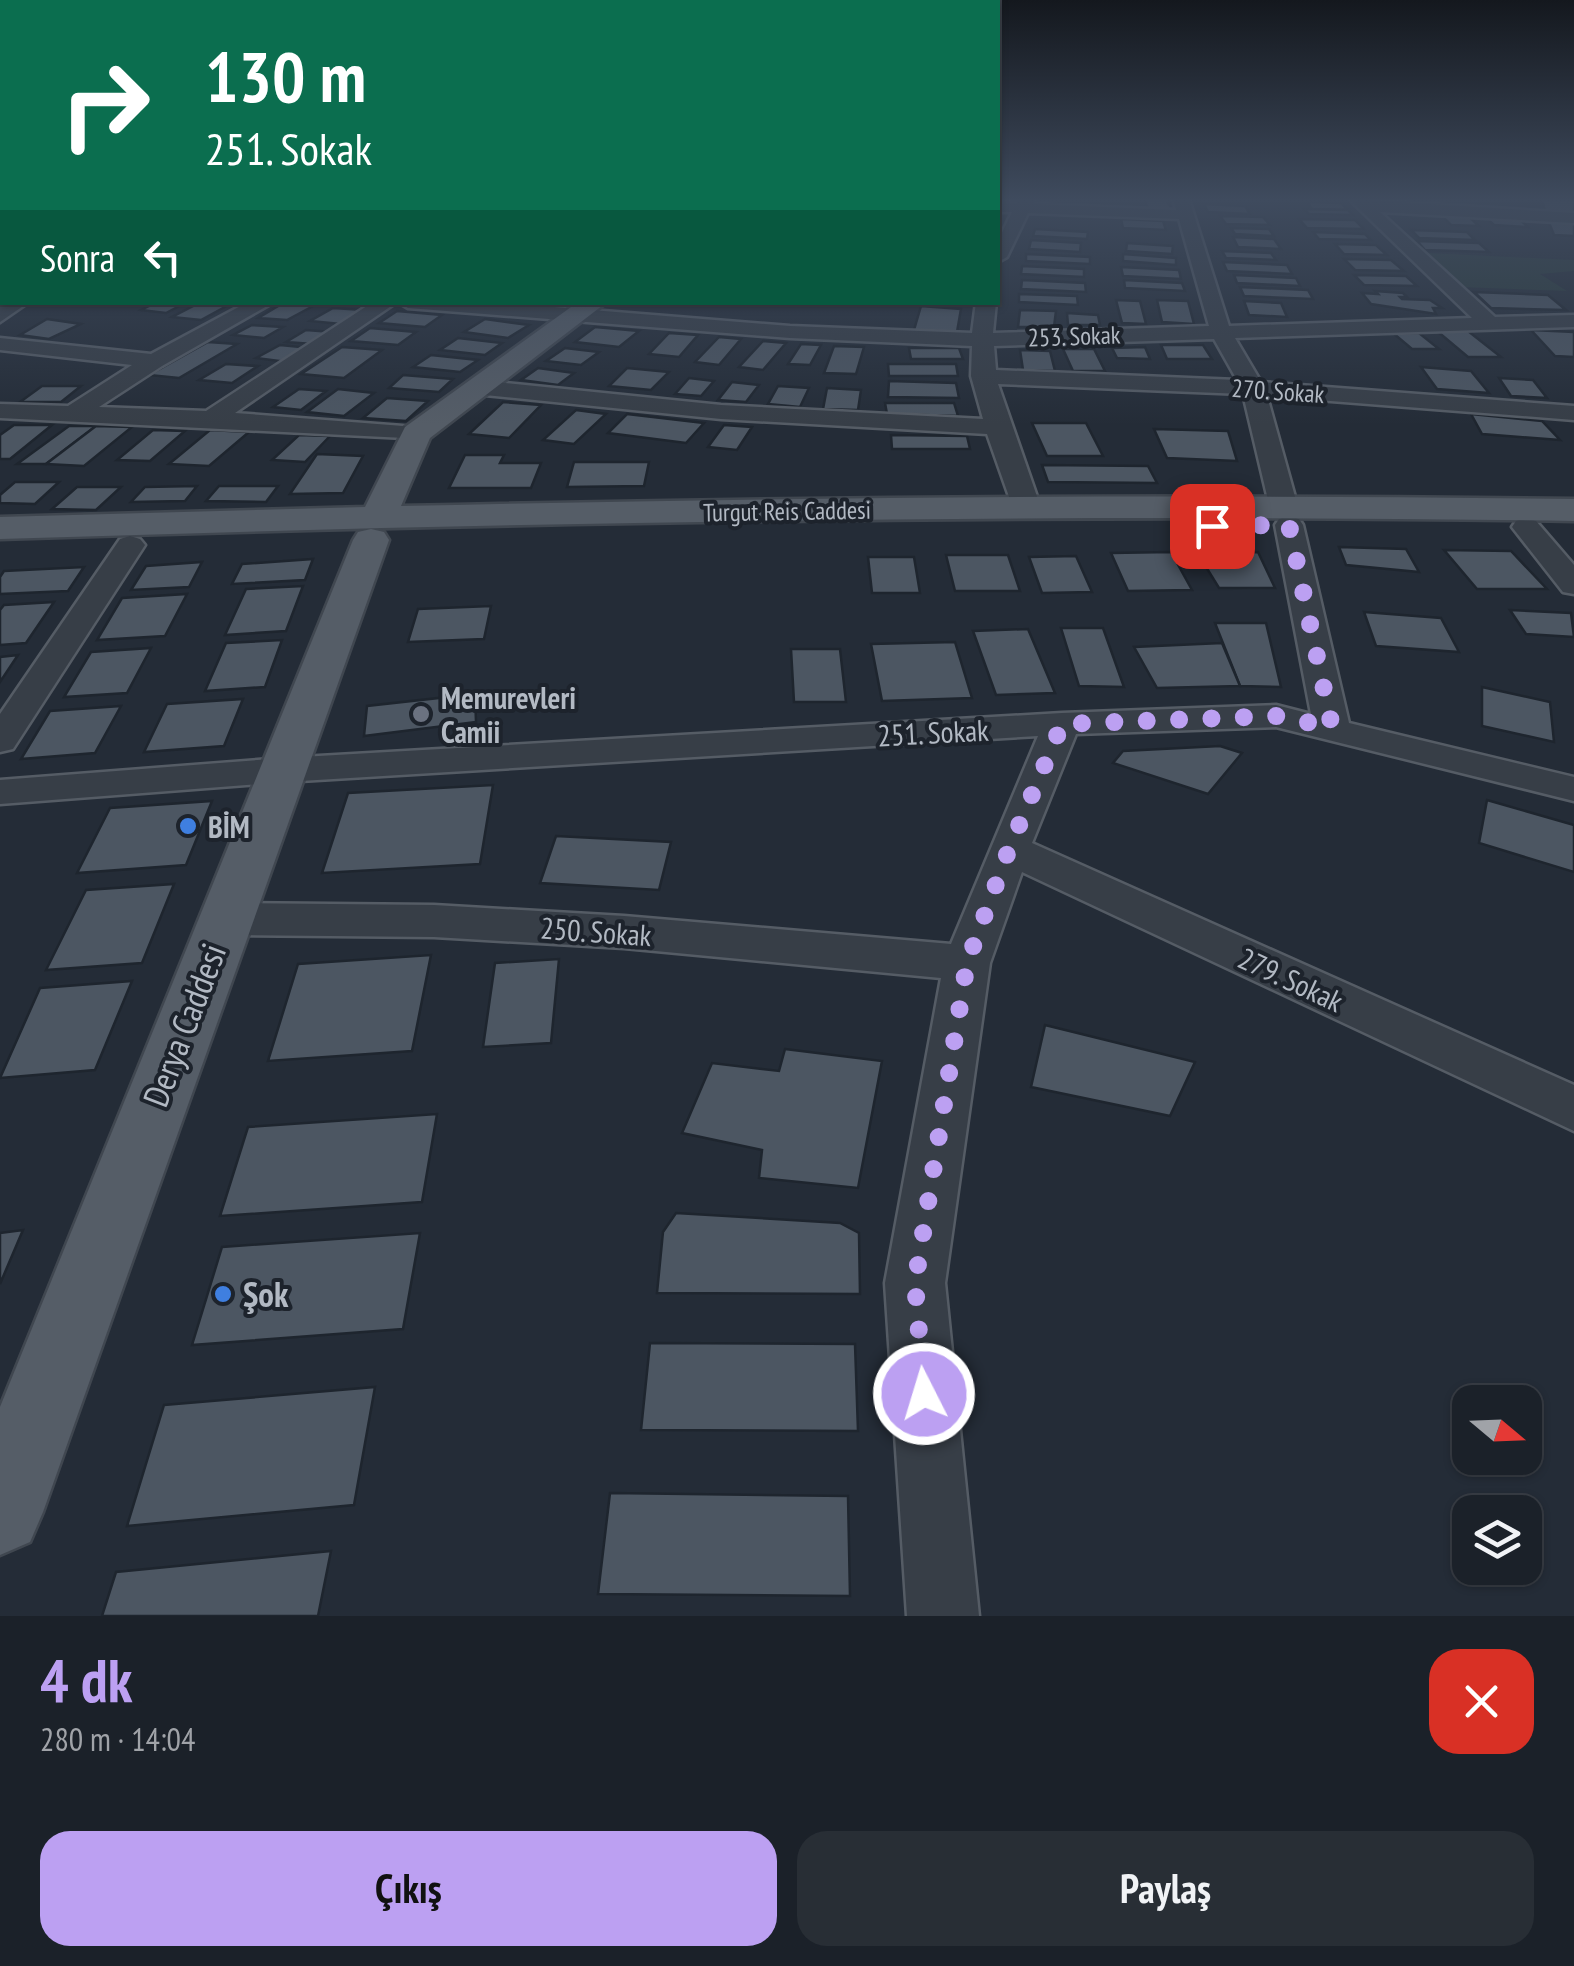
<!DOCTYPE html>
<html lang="tr">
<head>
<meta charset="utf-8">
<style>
	:root { --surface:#1b2129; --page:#282e35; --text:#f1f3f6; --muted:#a0a3a8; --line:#393e46; --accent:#bca0f2 }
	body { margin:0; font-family:"PT Sans Narrow",sans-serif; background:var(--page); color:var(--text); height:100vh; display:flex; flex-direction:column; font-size:38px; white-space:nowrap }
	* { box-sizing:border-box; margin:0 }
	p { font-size:32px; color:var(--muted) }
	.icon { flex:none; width:55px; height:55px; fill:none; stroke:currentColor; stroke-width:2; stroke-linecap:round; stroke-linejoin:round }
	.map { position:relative; height:1616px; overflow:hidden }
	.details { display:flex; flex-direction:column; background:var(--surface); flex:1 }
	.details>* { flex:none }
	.top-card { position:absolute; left:0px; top:0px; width:1000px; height:305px; box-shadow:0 2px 8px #0004,0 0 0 2px var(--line); background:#0b6e4f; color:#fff; overflow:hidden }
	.needle { width:65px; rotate:109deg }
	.controls { position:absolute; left:1452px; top:1385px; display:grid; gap:20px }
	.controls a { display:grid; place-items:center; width:90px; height:90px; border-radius:20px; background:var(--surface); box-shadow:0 2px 8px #0004,0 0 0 2px var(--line); font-size:50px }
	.pin { position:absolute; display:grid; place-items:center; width:85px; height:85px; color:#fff; margin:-42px; border-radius:20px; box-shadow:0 5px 15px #0006 }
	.me { position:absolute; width:110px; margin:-55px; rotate:355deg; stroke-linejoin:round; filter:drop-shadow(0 0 8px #0008) }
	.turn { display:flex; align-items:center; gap:35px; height:210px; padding:0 40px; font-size:45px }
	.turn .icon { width:130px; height:130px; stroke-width:2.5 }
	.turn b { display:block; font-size:70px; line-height:85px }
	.then { display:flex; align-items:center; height:95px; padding:0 40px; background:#0003; gap:20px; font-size:38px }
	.round { display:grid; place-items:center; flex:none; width:105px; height:105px; border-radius:30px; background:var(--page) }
	.summary { display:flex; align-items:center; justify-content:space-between; height:170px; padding:0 40px }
	h1 { font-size:60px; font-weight:700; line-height:75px; color:var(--accent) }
	.cta { display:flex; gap:20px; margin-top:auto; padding:20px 40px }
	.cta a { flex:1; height:115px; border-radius:30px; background:var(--accent); color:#111; font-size:40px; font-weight:700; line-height:115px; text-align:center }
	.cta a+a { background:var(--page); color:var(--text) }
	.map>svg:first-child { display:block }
	.green { fill:#293a3a }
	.building { fill:#4c5662; stroke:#1e252e; stroke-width:2.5 }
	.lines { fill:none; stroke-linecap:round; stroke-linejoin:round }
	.minor-casing { stroke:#555c65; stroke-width:5 }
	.major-casing { stroke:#404750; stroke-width:5 }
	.minor { fill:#373e47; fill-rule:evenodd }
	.major { fill:#555d67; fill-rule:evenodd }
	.route { stroke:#bca0f2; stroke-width:18; stroke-dasharray:0 32.4 }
	.worship-dot { fill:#6b7280; stroke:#1d232c; stroke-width:4 }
	.shop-dot { fill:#3f7fe0; stroke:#1d232c; stroke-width:4 }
	.labels { text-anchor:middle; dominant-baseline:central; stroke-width:8; stroke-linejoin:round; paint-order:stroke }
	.far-street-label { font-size:25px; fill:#b2b9c3; stroke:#1d232c }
	.poi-label { font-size:30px; font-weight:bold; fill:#b2b9c3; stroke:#1d232c; text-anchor:start }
	.street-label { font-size:30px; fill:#b2b9c3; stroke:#1d232c }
	.near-street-label { font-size:35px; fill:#b2b9c3; stroke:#1d232c }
	.near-poi-label { font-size:35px; font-weight:bold; fill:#b2b9c3; stroke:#1d232c; text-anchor:start }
</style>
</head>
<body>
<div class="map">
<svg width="1574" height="1616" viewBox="0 0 1574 1616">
	<rect width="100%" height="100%" fill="#242c37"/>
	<polygon class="green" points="1428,253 1574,260 1574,271 1540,274 1567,291 1459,287"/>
	<g class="building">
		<polygon points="1144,199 1166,199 1173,211 1149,210"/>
		<polygon points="1541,199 1574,200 1574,213 1545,210"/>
		<polygon points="1307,202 1341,203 1348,210 1312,209"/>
		<polygon points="1204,204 1245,206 1250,214 1208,212"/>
		<polygon points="1304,209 1348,210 1353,215 1309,214"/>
		<polygon points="1439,213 1466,214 1479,226 1451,225"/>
		<polygon points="1220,216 1263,217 1270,225 1226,224"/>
		<polygon points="1484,216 1517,217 1528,227 1494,225"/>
		<polygon points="1121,219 1163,221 1166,230 1123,228"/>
		<polygon points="1299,219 1355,220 1364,229 1307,228"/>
		<polygon points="1548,220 1574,222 1574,236 1554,235"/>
		<polygon points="1231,228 1269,229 1274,236 1235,234"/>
		<polygon points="1035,229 1088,232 1087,239 1033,236"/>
		<polygon points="1411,230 1467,232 1475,240 1419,238"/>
		<polygon points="1313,232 1365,234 1371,240 1319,239"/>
		<polygon points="1233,237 1274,239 1281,249 1238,247"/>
		<polygon points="1031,240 1081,243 1080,252 1029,249"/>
		<polygon points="1417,241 1479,243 1489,252 1425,250"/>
		<polygon points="1127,243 1173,246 1172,254 1126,251"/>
		<polygon points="1335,244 1376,245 1387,255 1344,254"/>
		<polygon points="1222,251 1271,253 1276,260 1226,258"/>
		<polygon points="1026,254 1090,257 1090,264 1026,261"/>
		<polygon points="1123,254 1176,258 1176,265 1123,261"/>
		<polygon points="1344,259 1391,260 1404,271 1355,270"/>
		<polygon points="1223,262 1287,265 1292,274 1227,271"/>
		<polygon points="1022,266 1084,269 1084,277 1021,274"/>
		<polygon points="1121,267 1179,270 1181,279 1123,276"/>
		<polygon points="1234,275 1296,278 1300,286 1237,283"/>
		<polygon points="1354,275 1406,276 1417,286 1364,285"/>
		<polygon points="1022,280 1085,283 1086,292 1021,289"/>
		<polygon points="1124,280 1182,283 1185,291 1125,288"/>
		<polygon points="1240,287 1308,290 1313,299 1244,296"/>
		<polygon points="1375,291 1403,293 1407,297 1400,297 1402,299 1430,300 1442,308 1433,308 1436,314 1371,304 1362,293 1378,294"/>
		<polygon points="1474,292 1548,295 1566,310 1491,308"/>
		<polygon points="1019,294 1077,296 1078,305 1019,302"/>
		<polygon points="1116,300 1140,301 1146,324 1122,323"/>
		<polygon points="1157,300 1188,301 1194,324 1162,322"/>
		<polygon points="1244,301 1281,303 1287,317 1249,315"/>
		<polygon points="157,302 187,302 166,313 141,310"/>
		<polygon points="201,302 234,302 201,320 172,317"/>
		<polygon points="285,302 315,305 287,320 258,318"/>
		<polygon points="921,306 961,309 957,332 914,330"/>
		<polygon points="333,308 363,310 341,324 310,321"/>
		<polygon points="1020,310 1056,311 1054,327 1018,327"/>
		<polygon points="397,311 442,315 425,327 379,323"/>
		<polygon points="1067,313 1098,315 1100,325 1068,325"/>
		<polygon points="47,319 81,324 49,339 20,335"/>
		<polygon points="485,319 529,325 508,338 464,332"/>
		<polygon points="252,325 283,327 264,338 233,335"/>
		<polygon points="595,327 639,331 619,347 575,342"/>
		<polygon points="370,328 416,332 398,345 351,341"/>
		<polygon points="306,330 332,332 313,344 286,342"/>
		<polygon points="1531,330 1574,332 1574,357 1555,356"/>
		<polygon points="1437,331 1468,331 1501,357 1468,357"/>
		<polygon points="669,333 698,335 679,357 649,354"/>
		<polygon points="1393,333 1419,333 1439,349 1412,349"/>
		<polygon points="719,337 741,339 719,365 695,362"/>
		<polygon points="458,338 502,343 485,355 440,350"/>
		<polygon points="763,341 786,343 763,370 739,367"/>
		<polygon points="208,342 237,344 179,378 149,375"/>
		<polygon points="801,344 821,345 810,365 788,364"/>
		<polygon points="280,345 311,348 287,362 256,358"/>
		<polygon points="1161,345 1203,345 1212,359 1167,359"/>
		<polygon points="834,346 864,347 856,374 824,373"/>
		<polygon points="342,347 382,350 344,378 301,374"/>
		<polygon points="1145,347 1150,359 1117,358 1112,348"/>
		<polygon points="565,348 599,352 581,365 546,361"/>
		<polygon points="909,348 959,348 963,359 911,359"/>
		<polygon points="1063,349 1094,349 1105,371 1073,371"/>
		<polygon points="1020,350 1050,351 1055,371 1023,370"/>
		<polygon points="431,355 478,360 460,372 413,367"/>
		<polygon points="226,364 258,366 232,383 199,380"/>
		<polygon points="888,364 956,364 958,376 889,376"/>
		<polygon points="1421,367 1471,371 1489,393 1437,389"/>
		<polygon points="538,368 574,373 558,385 521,380"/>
		<polygon points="627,368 669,372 651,390 609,386"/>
		<polygon points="403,375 453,379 439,392 389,388"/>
		<polygon points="689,378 714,381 701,396 675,394"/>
		<polygon points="1499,378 1533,380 1547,398 1511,396"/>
		<polygon points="889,381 956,383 959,398 888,397"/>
		<polygon points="732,382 759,385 746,402 718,400"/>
		<polygon points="42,386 81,386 61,402 20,402"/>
		<polygon points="778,386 809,388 800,407 768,404"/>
		<polygon points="827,388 861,390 858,410 823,409"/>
		<polygon points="299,389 326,391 301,410 273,407"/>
		<polygon points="338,389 374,393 344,416 307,412"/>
		<polygon points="387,398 428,401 406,421 363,418"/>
		<polygon points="503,402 541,405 509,438 469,434"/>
		<polygon points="885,403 954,403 958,416 887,414"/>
		<polygon points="576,410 606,414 574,444 543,440"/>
		<polygon points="627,414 704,423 686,443 608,433"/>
		<polygon points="1471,414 1542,421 1560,440 1482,434"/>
		<polygon points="1032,423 1086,423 1103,456 1047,456"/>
		<polygon points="14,425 52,425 10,459 0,459 0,435"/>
		<polygon points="724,425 752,427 737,450 708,447"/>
		<polygon points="69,426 96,426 46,464 17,464"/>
		<polygon points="96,426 132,427 84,466 46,464"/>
		<polygon points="1154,429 1228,431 1237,461 1167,458"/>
		<polygon points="153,430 185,431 150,461 117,460"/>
		<polygon points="210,430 249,432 209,466 169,464"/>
		<polygon points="299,435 330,436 305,462 272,460"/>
		<polygon points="891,435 967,436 970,449 892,449"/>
		<polygon points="317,454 363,456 343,493 290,494"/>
		<polygon points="465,455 504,455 500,463 541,463 531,488 449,488"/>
		<polygon points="574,462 649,462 644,486 567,487"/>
		<polygon points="1042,465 1148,466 1157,483 1048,482"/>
		<polygon points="15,482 59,482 35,504 0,503 0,495"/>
		<polygon points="197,486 185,501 131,502 145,487"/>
		<polygon points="219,486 278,486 266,502 206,501"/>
		<polygon points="77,487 121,487 96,510 52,509"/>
		<polygon points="1339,547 1406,549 1419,572 1346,565"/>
		<polygon points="1444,550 1511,551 1547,589 1477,589"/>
		<polygon points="1171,552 1192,590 1128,591 1111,553"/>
		<polygon points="1258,552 1275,588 1219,588 1198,554"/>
		<polygon points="946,555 1008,555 1020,591 955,591"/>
		<polygon points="1076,556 1092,592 1042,593 1029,557"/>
		<polygon points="868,557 914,557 920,593 872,593"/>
		<polygon points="313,559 305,580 232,584 242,564"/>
		<polygon points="202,562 189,587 131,590 146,566"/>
		<polygon points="84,567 68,591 0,594 0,577 4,571"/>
		<polygon points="303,586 286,631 225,635 246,589"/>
		<polygon points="187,594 165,636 97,640 122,598"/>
		<polygon points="54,602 26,643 0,645 0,610 4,605"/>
		<polygon points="491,606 484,639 408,642 418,609"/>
		<polygon points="1510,610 1571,613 1574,637 1526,634"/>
		<polygon points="1364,612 1441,618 1459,652 1376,646"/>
		<polygon points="1215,623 1266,623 1281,687 1240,686"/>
		<polygon points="1061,628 1103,628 1124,687 1079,686"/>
		<polygon points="1028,629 1055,693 996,695 973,631"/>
		<polygon points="282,640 265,687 205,691 226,643"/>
		<polygon points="955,642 972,698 882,701 871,644"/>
		<polygon points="1222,643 1240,686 1157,688 1134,647"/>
		<polygon points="151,648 127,693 64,697 91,652"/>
		<polygon points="791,649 840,649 846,702 794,702"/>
		<polygon points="18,655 0,682 0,657"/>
		<polygon points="1482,687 1550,702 1554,742 1482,726"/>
		<polygon points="475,694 476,722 364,736 367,706"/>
		<polygon points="243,699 224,746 144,752 167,704"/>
		<polygon points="121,706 95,753 21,759 50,711"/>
		<polygon points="1220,746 1242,753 1208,794 1113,763 1123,751"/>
		<polygon points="493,785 480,864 322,873 348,793"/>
		<polygon points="1487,800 1574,825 1574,872 1479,843"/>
		<polygon points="212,801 186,865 77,873 110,808"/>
		<polygon points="556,836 671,842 659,890 540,883"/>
		<polygon points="174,884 142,963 46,970 86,890"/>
		<polygon points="431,955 412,1051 268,1061 298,964"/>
		<polygon points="559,959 551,1043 483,1047 495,963"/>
		<polygon points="132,981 95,1070 0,1078 40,988"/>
		<polygon points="1045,1025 1195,1062 1170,1116 1031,1087"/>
		<polygon points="785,1049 882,1061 858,1188 759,1178 762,1150 682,1133 712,1063 779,1071"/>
		<polygon points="437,1114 422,1202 220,1216 248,1127"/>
		<polygon points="676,1213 840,1223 859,1233 860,1294 657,1293 663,1232"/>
		<polygon points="23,1230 0,1284 0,1233"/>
		<polygon points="420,1233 403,1329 192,1345 222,1247"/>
		<polygon points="650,1343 855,1344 858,1431 641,1430"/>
		<polygon points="375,1387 354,1505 127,1526 164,1405"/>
		<polygon points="610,1493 848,1496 850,1596 598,1594"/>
		<polygon points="331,1551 318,1616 102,1616 116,1572"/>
	</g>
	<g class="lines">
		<defs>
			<g id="minor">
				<path d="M1019 199H1035L1033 204 1176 210 1173 199H1189L1229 326 1472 318 1349 199 1574 213V223L1380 212 1495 317 1574 315V327L1235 338 1261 382 1574 406V420L1267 396 1297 504 1283 512 1269 504 1243 394 998 384 1041 508 1027 516 1013 508 987 434 721 419 475 394 463 387 475 380 721 405 983 419 971 376 972 346 790 338 408 308 398 302H491L790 326 972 333 976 302H996L993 333 1209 326 1179 219 1028 213 1007 257 998 262V241L1012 212H998V202L1017 203ZM1214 339 1237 380 996 370 994 346Z"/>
				<polygon points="2,211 2,221 0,222 0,212"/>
				<polygon points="0,262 2,263 2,274 0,274"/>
				<polygon points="6,302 29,302 0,322 0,307"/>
				<polygon points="248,302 274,302 162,366 99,407 206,411 373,302 397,302 235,413 416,427 425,429 428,434 425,439 0,418 0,404 68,406 132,365 0,350 0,338 151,354"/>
				<polygon points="1289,516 1299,519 1303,525 1349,723 1574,777 1574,801 1276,727 1076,734 1032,843 1574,1085 1574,1131 1022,872 990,963 945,1283 979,1616 907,1616 885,1283 941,978 624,948 434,937 224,935 208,930 202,919 208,908 224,903 434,905 624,916 951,944 1038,736 284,782 0,804 0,780 284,758 1062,713 1276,705 1311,714 1275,525 1279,519"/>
				<polygon points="1526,518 1536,521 1574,565 1574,594 1563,592 1512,527 1516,521"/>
				<polygon points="130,536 140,539 145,545 13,749 0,752 0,714 120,539"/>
			</g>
			<g id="major">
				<path d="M578 302H607L430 438 401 506C792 497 1183 494 1574 499V521C1049 513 525 522 0 539V517L365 507 405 427Z"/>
				<polygon points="371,529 384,532 389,540 43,1512 30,1542 0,1555 0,1407 353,540 358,532"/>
			</g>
		</defs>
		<use href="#minor" class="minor-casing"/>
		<use href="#major" class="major-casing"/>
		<use href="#minor" class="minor"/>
		<use href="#major" class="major"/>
	</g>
	<linearGradient id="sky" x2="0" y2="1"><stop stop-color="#14181e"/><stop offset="0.47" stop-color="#3f4b5e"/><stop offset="1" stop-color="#3f4b5e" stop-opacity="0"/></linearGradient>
	<rect width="1574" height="425" fill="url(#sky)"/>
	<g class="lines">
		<polyline class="route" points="924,1394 915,1283 967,963 1009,849 1062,724 1276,716 1332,727 1289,525 1212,526"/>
	</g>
	<circle class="worship-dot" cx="421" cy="714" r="10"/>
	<g class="shop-dot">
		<circle cx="188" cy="826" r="10"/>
		<circle cx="223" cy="1294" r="10"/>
	</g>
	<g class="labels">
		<g class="far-street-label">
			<text transform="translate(1074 336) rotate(-2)">253. Sokak</text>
			<text transform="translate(1278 391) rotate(4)">270. Sokak</text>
			<text transform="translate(787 511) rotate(-1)">Turgut Reis Caddesi</text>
		</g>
		<g class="poi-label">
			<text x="441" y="697">Memurevleri<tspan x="441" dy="34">Camii</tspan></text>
			<text x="208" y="826">BİM</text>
		</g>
		<g class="street-label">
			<text transform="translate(933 732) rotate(-3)">251. Sokak</text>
			<text transform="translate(596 931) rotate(4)">250. Sokak</text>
			<text transform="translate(1291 979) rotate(25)">279. Sokak</text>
		</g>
		<g class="near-street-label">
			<text transform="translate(184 1025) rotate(-69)">Derya Caddesi</text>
		</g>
		<g class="near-poi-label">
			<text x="243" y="1294">Şok</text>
		</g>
	</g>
</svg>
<div class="controls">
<a><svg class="needle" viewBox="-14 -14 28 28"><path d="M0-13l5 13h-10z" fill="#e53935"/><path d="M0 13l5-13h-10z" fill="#a0a3a8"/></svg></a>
<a><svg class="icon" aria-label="layers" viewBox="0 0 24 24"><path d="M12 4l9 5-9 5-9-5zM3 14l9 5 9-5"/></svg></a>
</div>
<div class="pin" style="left:1212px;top:526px;background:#d93025"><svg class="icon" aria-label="arrive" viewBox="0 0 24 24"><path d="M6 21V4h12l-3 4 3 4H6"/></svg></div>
<svg class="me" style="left:924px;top:1394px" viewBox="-20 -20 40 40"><circle r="17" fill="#bca0f2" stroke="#fff" stroke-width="3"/><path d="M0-11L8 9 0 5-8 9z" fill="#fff"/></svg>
<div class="top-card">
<div class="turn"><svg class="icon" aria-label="right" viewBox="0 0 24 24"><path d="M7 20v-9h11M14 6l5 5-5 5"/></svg><div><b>130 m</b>251. Sokak</div></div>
<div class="then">Sonra<svg class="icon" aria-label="left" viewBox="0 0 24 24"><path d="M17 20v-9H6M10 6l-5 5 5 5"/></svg></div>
</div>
</div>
<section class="details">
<div class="summary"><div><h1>4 dk</h1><p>280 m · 14:04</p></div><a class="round" style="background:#d93025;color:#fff"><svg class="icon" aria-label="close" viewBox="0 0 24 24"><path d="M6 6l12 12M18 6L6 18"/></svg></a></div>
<div class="cta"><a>Çıkış</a><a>Paylaş</a></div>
</section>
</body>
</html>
